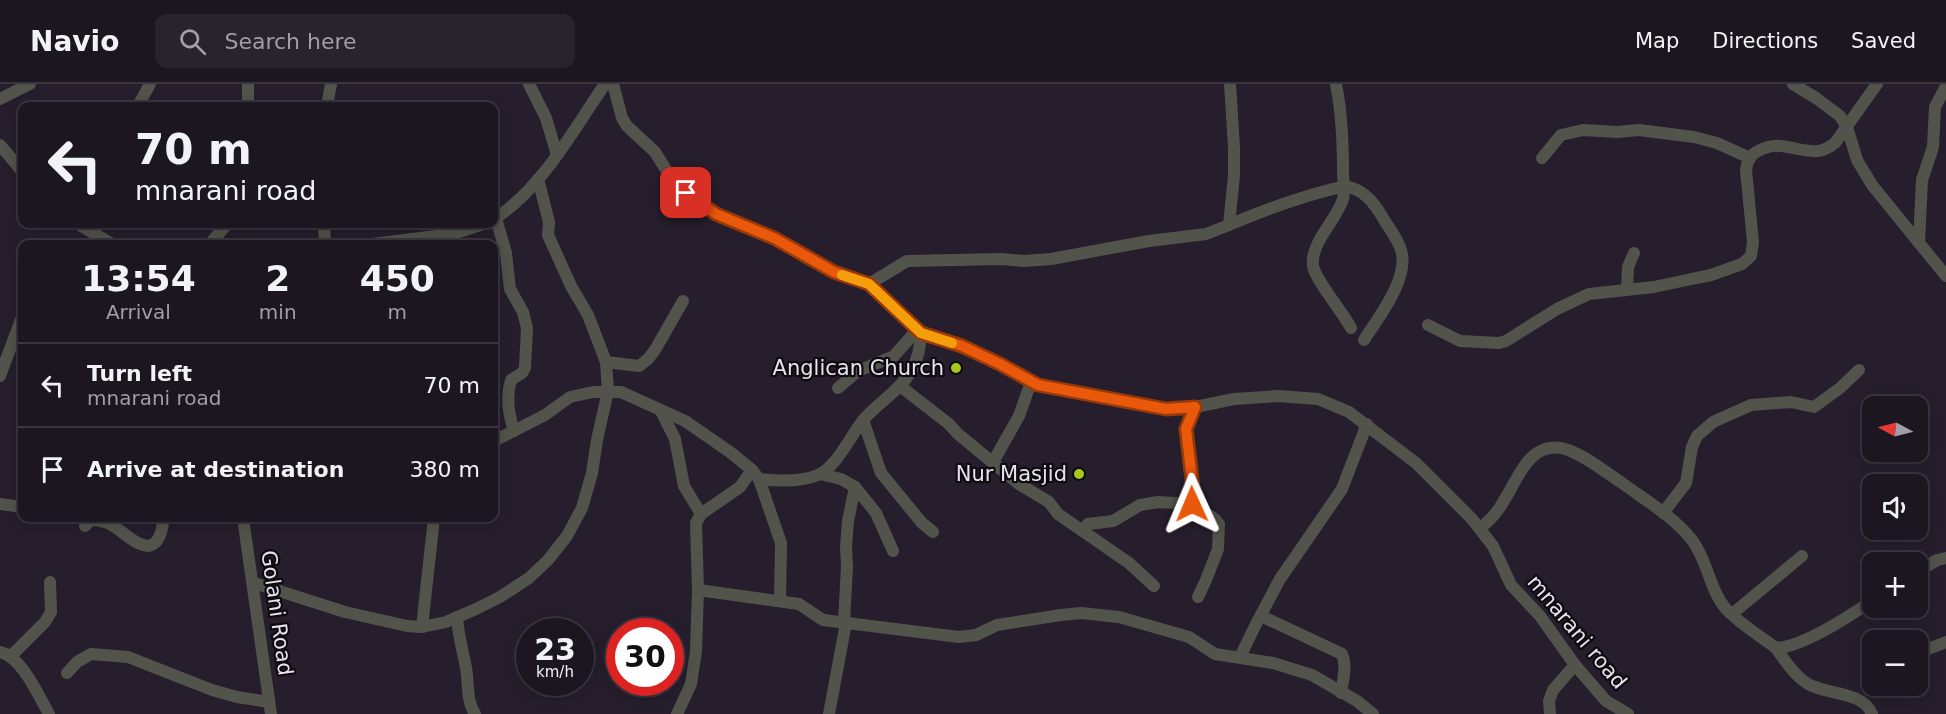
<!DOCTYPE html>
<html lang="en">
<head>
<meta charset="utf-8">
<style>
	:root { --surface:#1c1621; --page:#29232e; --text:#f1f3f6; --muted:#a09fa5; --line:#3a353f }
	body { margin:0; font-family:"DejaVu Sans",sans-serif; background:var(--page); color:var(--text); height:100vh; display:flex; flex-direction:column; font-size:22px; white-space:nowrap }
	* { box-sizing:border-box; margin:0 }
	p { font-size:20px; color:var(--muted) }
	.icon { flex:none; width:33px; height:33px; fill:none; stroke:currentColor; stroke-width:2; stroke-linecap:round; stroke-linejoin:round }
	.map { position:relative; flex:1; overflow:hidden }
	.drawer { position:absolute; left:18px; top:156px; width:480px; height:282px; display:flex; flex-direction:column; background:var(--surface); border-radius:12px; box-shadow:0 3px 15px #0003,0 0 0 2px var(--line) }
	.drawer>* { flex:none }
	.top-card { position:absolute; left:18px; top:18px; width:480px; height:126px; border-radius:12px; box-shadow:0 3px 15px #0003,0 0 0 2px var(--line); background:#1c1621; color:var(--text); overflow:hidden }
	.needle { width:39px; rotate:277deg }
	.fabs { position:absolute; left:1862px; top:312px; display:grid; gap:12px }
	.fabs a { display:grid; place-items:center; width:66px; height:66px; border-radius:12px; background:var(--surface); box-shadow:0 3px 15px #0003,0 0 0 2px var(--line); font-size:30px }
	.speed { position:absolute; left:516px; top:534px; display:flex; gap:12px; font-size:30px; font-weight:700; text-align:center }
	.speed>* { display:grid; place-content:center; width:78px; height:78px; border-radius:50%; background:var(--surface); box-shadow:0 3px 15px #0003,0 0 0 2px var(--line); line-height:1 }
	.speed small { font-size:15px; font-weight:400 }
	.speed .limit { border:9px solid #d22; background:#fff; color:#111 }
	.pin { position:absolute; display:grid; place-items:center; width:51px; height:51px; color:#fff; margin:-26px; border-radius:12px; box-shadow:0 3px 9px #0006 }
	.me { position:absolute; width:66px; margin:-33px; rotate:359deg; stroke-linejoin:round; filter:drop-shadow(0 0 4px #0008) }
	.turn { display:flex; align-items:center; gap:21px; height:126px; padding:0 18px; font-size:27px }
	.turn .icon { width:78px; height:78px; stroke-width:2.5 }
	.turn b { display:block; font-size:42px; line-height:51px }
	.eta { display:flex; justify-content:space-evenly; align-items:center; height:102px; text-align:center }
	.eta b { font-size:36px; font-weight:700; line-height:42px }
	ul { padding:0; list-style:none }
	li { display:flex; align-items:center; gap:18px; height:84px; padding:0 18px; border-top:2px solid var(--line) }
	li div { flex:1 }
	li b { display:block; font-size:22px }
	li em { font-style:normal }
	header { display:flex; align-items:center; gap:36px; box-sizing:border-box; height:84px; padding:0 30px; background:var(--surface); border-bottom:2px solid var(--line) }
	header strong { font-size:28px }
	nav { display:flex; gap:33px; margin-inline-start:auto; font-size:21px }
	.search { width:420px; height:54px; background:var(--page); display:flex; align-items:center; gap:15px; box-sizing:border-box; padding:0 21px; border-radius:12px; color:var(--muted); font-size:22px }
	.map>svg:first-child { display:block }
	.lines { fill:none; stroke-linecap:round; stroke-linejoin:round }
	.street { stroke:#52544c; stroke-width:12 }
	.route-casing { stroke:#983908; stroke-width:15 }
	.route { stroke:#ea580c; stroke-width:10 }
	.slow { stroke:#f59e0b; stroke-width:10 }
	.poi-dot { fill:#a8c71d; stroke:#0d0a10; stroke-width:2 }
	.labels { text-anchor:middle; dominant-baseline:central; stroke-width:4.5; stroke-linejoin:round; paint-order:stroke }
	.poi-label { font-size:21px; fill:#e8e2ec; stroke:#0d0a10; text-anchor:end }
	.street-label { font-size:21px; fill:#e8e2ec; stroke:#0d0a10 }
</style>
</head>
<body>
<header>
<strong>Navio</strong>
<div class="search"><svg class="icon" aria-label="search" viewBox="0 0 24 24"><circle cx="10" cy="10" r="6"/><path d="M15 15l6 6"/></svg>Search here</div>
<nav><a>Map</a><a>Directions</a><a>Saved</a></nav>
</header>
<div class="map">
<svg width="1946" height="630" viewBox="0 0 1946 630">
	<rect width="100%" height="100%" fill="#261e2c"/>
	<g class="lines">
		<g class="street">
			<polyline points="248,0 248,22"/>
			<polyline points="529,0 546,34 557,71"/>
			<polyline points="613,0 622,34 627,42 655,68 668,89 686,109 716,130 774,154 834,188 869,200 921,249 962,262 1000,280 1038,301 1166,325 1195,323 1234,315 1278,312 1318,315 1349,328 1416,379 1472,435 1493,462 1511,501 1540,532 1575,581 1606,617 1628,630"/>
			<path d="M1336 0C1342 30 1343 57 1343 87 1343 96 1345 107 1343 115 1336 137 1310 159 1313 182 1316 197 1342 227 1351 244"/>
			<polyline points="1793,0 1816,14 1840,32 1847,43 1857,76 1872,101 1946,192"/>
			<polyline points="0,15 30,0"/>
			<polyline points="138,22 150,0"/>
			<polyline points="327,22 331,0"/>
			<polyline points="0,61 22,87"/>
			<polyline points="1542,74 1561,51 1583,46 1617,48 1639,46 1694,53 1717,59 1750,74"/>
			<path d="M496 134 506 169 510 205 523 228 527 244 525 284 522 289 511 296C506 312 509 332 514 347"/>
			<path d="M494 135C541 106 574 45 605 0"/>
			<polyline points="78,140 112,160"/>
			<polyline points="324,140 325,160"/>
			<path d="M1229 141C1262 127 1294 115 1329 106 1335 105 1341 102 1347 103 1364 105 1375 120 1383 134 1389 144 1398 155 1401 166 1410 194 1378 234 1364 256"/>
			<polyline points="1919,159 1922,96 1933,63 1935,23 1946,2"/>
			<polyline points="210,160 227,140"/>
			<polyline points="372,160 453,150 483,140"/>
			<polyline points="869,200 907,177 1001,175 1024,177 1051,175 1149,157 1206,150 1229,141 1234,92 1234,63 1230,0"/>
			<polyline points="1627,206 1628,183 1634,169"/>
			<path d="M1428 241 1460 257 1499 259 1506 257 1557 225 1589 210 1654 203 1682 197 1711 191 1742 180 1751 172 1753 158 1746 86C1747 78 1750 71 1758 67 1781 54 1795 69 1818 67 1825 66 1830 63 1835 59L1877 0"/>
			<polyline points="606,278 639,282 648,275 655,266 683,217"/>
			<polyline points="0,292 22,233"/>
			<polyline points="900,302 949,340 958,350 1019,400 1049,418 1058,430 1129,479 1154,502"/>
			<polyline points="838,304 858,287 894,272 917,246"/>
			<path d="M1195 323 1186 345 1193 404 1192 420C1198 433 1209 425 1219 440L1218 465 1206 496 1198 513"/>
			<polyline points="661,327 675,355 684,402 701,430"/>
			<polyline points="863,336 881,389 922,439 933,448"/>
			<path d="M494 357 545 331 570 313 593 308H621L685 337 730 368 752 386 759 395C776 397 801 398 818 391 838 382 851 350 865 334 879 318 899 307 910 289 918 276 920 264 921 249"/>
			<polyline points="993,378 1019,332 1031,298"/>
			<polyline points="820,390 841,395 855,403 876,429 893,467"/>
			<polyline points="759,395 781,459 780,517"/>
			<polyline points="0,420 22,423"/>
			<polyline points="1663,429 1686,399 1692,363 1697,352 1713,338 1751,321 1791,318 1814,323 1840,304 1859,286"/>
			<polyline points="243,434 271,630"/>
			<path d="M85 442 91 436C118 435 128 461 149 462 161 459 162 444 164 434"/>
			<path d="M1480 444C1509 424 1514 385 1537 369 1546 363 1558 362 1568 366 1587 373 1604 387 1622 399 1645 416 1674 433 1692 456 1708 477 1709 505 1726 525 1740 540 1760 552 1776 564 1803 563 1849 532 1872 517"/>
			<polyline points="1083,447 1088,440 1113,437 1140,421 1158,418 1192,420"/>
			<polyline points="1917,488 1937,476 1946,474"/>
			<polyline points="254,499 345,528 407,542 422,543 446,538 476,525 500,513 529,494 548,476 567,452 582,424 592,389 597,356 608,307 606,278 588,231 571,202 548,151 549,138 538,95"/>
			<polyline points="698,506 799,520 823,536 959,553 976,551 997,541 1061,531 1081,529 1119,533 1189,553 1215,570 1273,579 1312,591 1357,617 1373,630"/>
			<polyline points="1732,530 1802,472"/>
			<path d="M1261 532 1342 570C1347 582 1343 596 1341 609"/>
			<path d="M457 533C458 551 463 567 466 584 469 599 466 617 475 630"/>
			<polyline points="844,538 847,482 846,463 848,437 855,403"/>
			<polyline points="422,543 434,434"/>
			<path d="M1776 564C1785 577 1795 592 1808 600 1827 611 1863 607 1872 630"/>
			<polyline points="1928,565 1946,558"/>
			<path d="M0 568C21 572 39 612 49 630"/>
			<polyline points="11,572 45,538 51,528 50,498"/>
			<polyline points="1240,573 1256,540 1280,495 1342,405 1367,340"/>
			<polyline points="67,589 77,578 91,570 128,573 212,606 237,613 269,618"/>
			<polyline points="677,630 691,600 696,567 698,506 696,439 701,430 740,403 752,386"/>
			<polyline points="829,630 846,539"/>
			<polyline points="1550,630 1549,617 1553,606 1575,581"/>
		</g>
	</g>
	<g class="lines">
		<defs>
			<polyline id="route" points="686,109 716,130 774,154 834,188 869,200 921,249 962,262 1000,280 1038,301 1166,325 1195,323 1186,345 1193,404 1192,420"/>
		</defs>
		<use href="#route" class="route-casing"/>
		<use href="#route" class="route"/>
		<polyline class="slow" points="842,191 869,200 921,249 952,259"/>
	</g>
	<g class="poi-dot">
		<circle cx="956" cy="284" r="6"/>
		<circle cx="1079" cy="390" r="6"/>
	</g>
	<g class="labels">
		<g class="poi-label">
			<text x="944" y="284">Anglican Church</text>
			<text x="1067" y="390">Nur Masjid</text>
		</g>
		<g class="street-label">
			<text transform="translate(277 529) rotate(82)">Golani Road</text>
			<text transform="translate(1577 548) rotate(50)">mnarani road</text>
		</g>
	</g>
</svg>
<div class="fabs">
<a><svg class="needle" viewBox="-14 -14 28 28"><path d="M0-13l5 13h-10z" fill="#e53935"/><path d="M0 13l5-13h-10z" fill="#a09fa5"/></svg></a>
<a><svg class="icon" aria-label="sound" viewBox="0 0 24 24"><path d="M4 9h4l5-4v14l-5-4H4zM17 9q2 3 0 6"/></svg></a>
<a>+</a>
<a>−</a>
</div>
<div class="speed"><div>23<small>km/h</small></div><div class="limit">30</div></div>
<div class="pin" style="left:686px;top:109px;background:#d93025"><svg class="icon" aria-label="arrive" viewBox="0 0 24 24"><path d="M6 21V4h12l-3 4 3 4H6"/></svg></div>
<svg class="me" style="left:1192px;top:420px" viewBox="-20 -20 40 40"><path d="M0-17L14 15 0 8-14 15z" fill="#ea580c" stroke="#fff" stroke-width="4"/></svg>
<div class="top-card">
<div class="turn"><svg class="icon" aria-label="left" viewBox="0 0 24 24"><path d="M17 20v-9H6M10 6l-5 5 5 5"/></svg><div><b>70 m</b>mnarani road</div></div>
</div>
<section class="drawer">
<div class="eta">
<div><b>13:54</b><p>Arrival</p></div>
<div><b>2</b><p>min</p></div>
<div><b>450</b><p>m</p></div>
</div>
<ul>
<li><svg class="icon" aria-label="left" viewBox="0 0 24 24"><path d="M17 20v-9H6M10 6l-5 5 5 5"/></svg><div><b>Turn left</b><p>mnarani road</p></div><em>70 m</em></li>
<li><svg class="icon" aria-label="arrive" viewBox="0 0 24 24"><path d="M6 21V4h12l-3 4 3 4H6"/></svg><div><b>Arrive at destination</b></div><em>380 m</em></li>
</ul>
</section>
</div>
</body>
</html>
